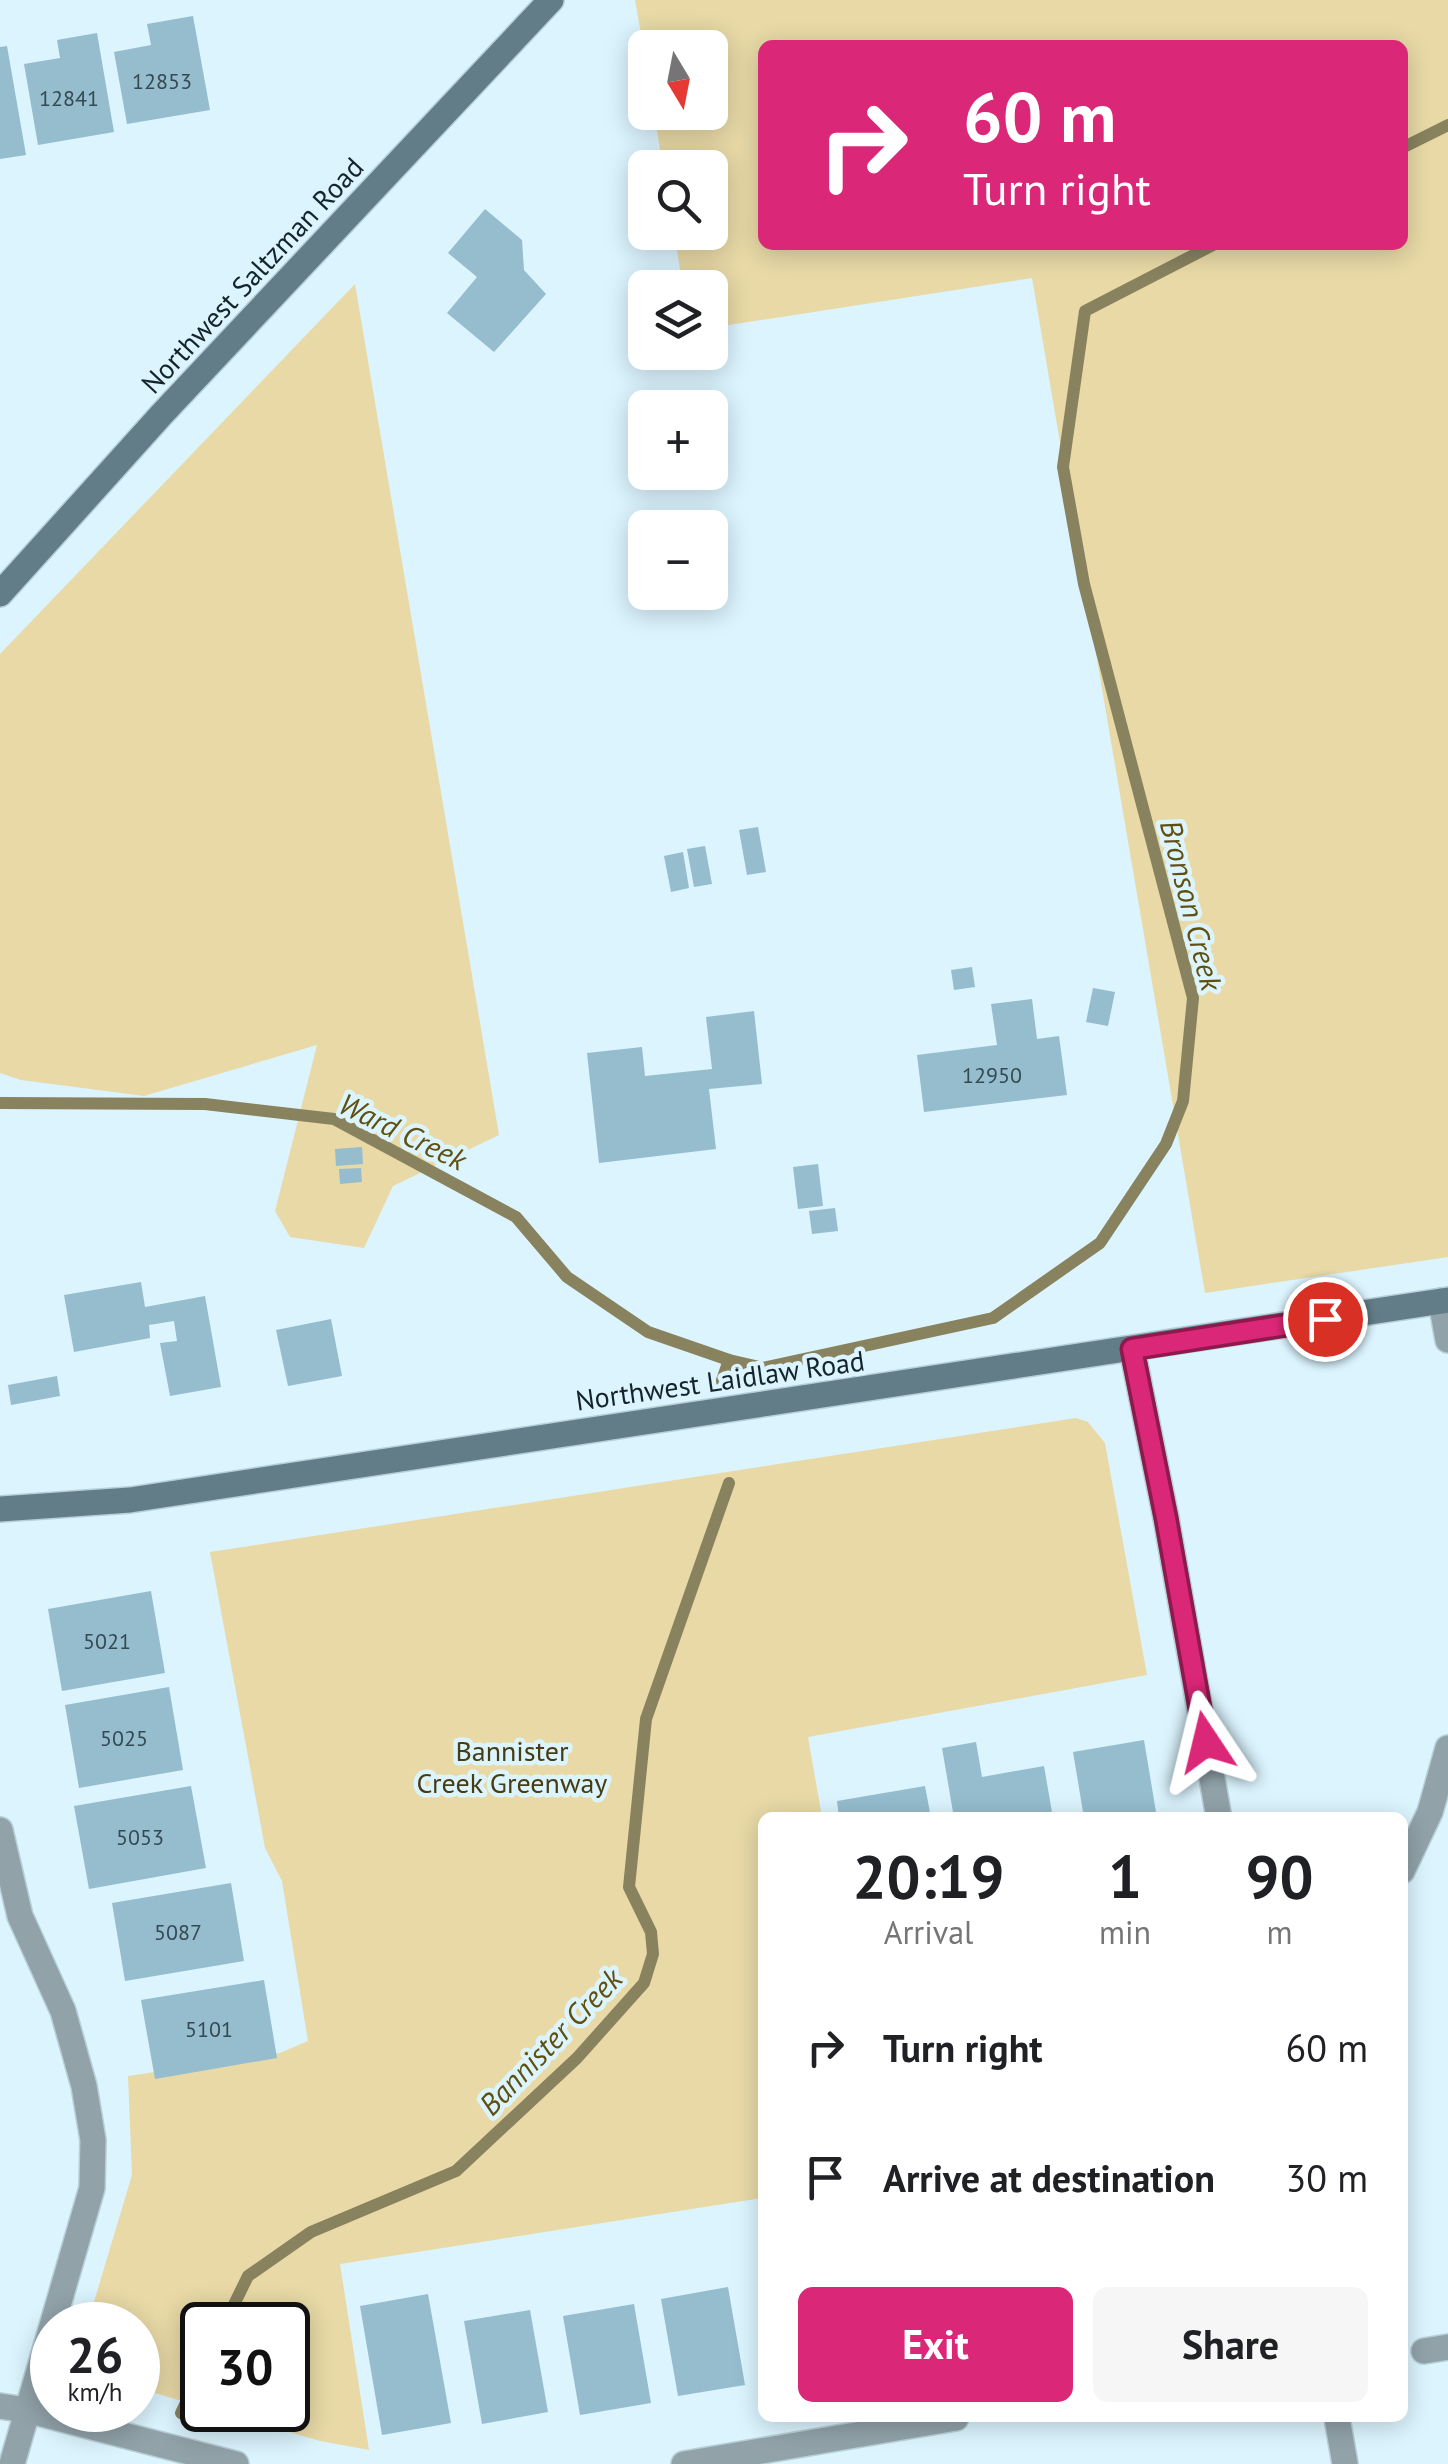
<!DOCTYPE html>
<html lang="en">
<head>
<meta charset="utf-8">
<style>
	:root { --surface:#fff; --page:#f6f6f6; --text:#202124; --muted:#757577; --accent:#db2777 }
	body { margin:0; font-family:"PT Sans",sans-serif; background:var(--page); color:var(--text); height:100vh; display:flex; flex-direction:column; font-size:38px; white-space:nowrap }
	* { box-sizing:border-box; margin:0 }
	p { font-size:32px; color:var(--muted) }
	.icon { flex:none; width:55px; height:55px; fill:none; stroke:currentColor; stroke-width:2; stroke-linecap:round; stroke-linejoin:round }
	.map { position:relative; flex:1; overflow:hidden }
	.drawer { position:absolute; left:758px; top:1812px; width:650px; height:610px; display:flex; flex-direction:column; background:var(--surface); border-radius:15px; box-shadow:0 5px 25px #0003 }
	.drawer>* { flex:none }
	.banner { position:absolute; left:758px; top:40px; width:650px; height:210px; border-radius:15px; box-shadow:0 5px 25px #0003; background:#db2777; color:#fff; overflow:hidden }
	.needle { width:65px; rotate:170deg }
	.tools { position:absolute; left:628px; top:30px; display:grid; gap:20px }
	.tools a { display:grid; place-items:center; width:100px; height:100px; border-radius:15px; background:var(--surface); box-shadow:0 5px 25px #0003; font-size:50px }
	.speed { position:absolute; left:30px; top:2302px; display:flex; gap:20px; font-size:50px; font-weight:700; text-align:center }
	.speed>* { display:grid; place-content:center; width:130px; height:130px; border-radius:50%; background:var(--surface); box-shadow:0 5px 25px #0003; line-height:1 }
	.speed small { font-size:25px; font-weight:400 }
	.speed .limit { border:5px solid #111; border-radius:15px; background:#fff; color:#111 }
	.pin { position:absolute; display:grid; place-items:center; width:85px; height:85px; color:#fff; margin:-42px; border:5px solid #fff; border-radius:50%; box-shadow:0 2px 10px #0007 }
	.me { position:absolute; width:110px; margin:-55px; rotate:350deg; stroke-linejoin:round; filter:drop-shadow(0 0 8px #0008) }
	.turn { display:flex; align-items:center; gap:35px; height:210px; padding:0 40px; font-size:45px }
	.turn .icon { width:130px; height:130px; stroke-width:2.5 }
	.turn b { display:block; font-size:70px; line-height:85px }
	.eta { display:flex; justify-content:space-evenly; align-items:center; height:170px; text-align:center }
	.eta b { font-size:60px; font-weight:700; line-height:70px }
	.cta { display:flex; gap:20px; margin-top:auto; padding:20px 40px }
	.cta a { flex:1; height:115px; border-radius:15px; background:var(--accent); color:#fff; font-size:40px; font-weight:700; line-height:115px; text-align:center }
	.cta a+a { background:var(--page); color:var(--text) }
	ul { padding:0; list-style:none }
	li { display:flex; align-items:center; gap:30px; height:130px; padding:0 40px }
	li div { flex:1 }
	li b { display:block; font-size:38px }
	li em { font-style:normal }
	.map>svg:first-child { display:block }
	.green { fill:#e8d9a6; fill-rule:evenodd }
	.lines { fill:none; stroke-linecap:round; stroke-linejoin:round }
	.stream { stroke:#88825f; stroke-width:12 }
	.building { fill:#95bdce }
	.minor-casing { stroke:#b7cfd8; stroke-width:28 }
	.secondary-casing { stroke:#b7cfd8; stroke-width:28 }
	.minor { stroke:#91a2a9; stroke-width:25 }
	.secondary { stroke:#637d88; stroke-width:25 }
	.route-casing { stroke:#8e194d; stroke-width:25 }
	.route { stroke:#db2777; stroke-width:18 }
	.labels { text-anchor:middle; dominant-baseline:central; stroke-width:9; stroke-linejoin:round; paint-order:stroke }
	.number-label { font-size:22px; fill:#344a53 }
	.street-label { font-size:28px; fill:#14242a; stroke:#dbf4fe }
	.park-label { font-size:28px; fill:#483c12; stroke:#dbf4fe }
	.water-label { font-size:30px; font-style:italic; fill:#604f0f; stroke:#dbf4fe }
</style>
</head>
<body>
<div class="map">
<svg width="1448" height="2464" viewBox="0 0 1448 2464">
	<rect width="100%" height="100%" fill="#dbf4fe"/>
	<g class="green">
		<path d="M635 0H1448V1257L1205 1293 1032 278 710 328V288L683 287 674 233 710 232V168L663 167 654 113 710 112V48H645V57ZM762 45H1402V245H762Z"/>
		<polygon points="355,284 499,1135 393,1186 364,1248 290,1237 275,1211 317,1045 144,1096 21,1080 0,1073 0,654"/>
		<polygon points="1076,1418 1088,1422 1105,1443 1147,1675 808,1737 822,1817 762,1818 762,2198 340,2264 369,2450 320,2441 214,2410 288,2410 288,2325 202,2325 202,2407 138,2388 138,2325 87,2325 132,2175 128,2076 280,2053 308,2041 282,1881 265,1848 210,1552"/>
	</g>
	<g class="lines">
		<g class="stream">
			<polyline points="1402,148 1448,125"/>
			<polyline points="0,1103 205,1104 334,1119 516,1217 567,1277 648,1332 729,1360 763,1368 993,1318 1100,1243 1166,1144 1183,1101 1193,998 1084,584 1063,467 1085,311 1213,245"/>
			<polyline points="721,1383 729,1360"/>
			<polyline points="224,2325 248,2276 311,2232 456,2171 577,2058 644,1983 653,1954 651,1932 629,1887 646,1719 729,1483"/>
			<polyline points="181,2413 202,2369"/>
		</g>
	</g>
	<g class="building">
		<polygon points="193,16 210,110 127,124 114,52 151,45 147,24"/>
		<polygon points="97,33 114,132 38,145 24,64 60,58 57,40"/>
		<polygon points="7,46 26,155 0,159 0,47"/>
		<polygon points="485,209 522,240 524,270 546,294 494,352 447,313 477,277 448,253"/>
		<polygon points="758,827 766,872 747,875 739,830"/>
		<polygon points="705,846 712,884 694,887 687,849"/>
		<polygon points="683,852 689,888 671,892 664,856"/>
		<polygon points="972,967 975,987 954,990 951,970"/>
		<polygon points="1093,988 1115,992 1108,1026 1086,1022"/>
		<polygon points="1032,999 1037,1039 1059,1036 1067,1095 924,1112 917,1055 997,1045 991,1004"/>
		<polygon points="754,1011 762,1084 709,1089 716,1149 599,1163 587,1053 642,1047 645,1076 712,1069 706,1017"/>
		<polygon points="362,1147 363,1164 336,1166 335,1149"/>
		<polygon points="818,1164 823,1206 798,1209 793,1167"/>
		<polygon points="361,1168 362,1182 340,1184 339,1169"/>
		<polygon points="835,1208 838,1231 812,1234 809,1211"/>
		<polygon points="141,1282 145,1307 205,1296 221,1387 170,1396 160,1343 177,1341 174,1321 149,1325 150,1338 74,1352 64,1295"/>
		<polygon points="331,1319 342,1376 288,1386 276,1330"/>
		<polygon points="57,1376 60,1396 11,1405 8,1385"/>
		<polygon points="151,1591 165,1673 62,1691 48,1609"/>
		<polygon points="169,1687 183,1770 79,1788 65,1705"/>
		<polygon points="1144,1740 1157,1818 1084,1818 1073,1752"/>
		<polygon points="976,1742 982,1777 1044,1766 1053,1818 954,1818 942,1748"/>
		<polygon points="191,1786 206,1868 89,1889 74,1806"/>
		<polygon points="925,1786 931,1818 839,1818 837,1801"/>
		<polygon points="231,1883 244,1961 125,1981 112,1903"/>
		<polygon points="264,1980 277,2058 155,2079 141,2000"/>
		<polygon points="728,2287 745,2385 678,2396 661,2299"/>
		<polygon points="428,2294 451,2423 382,2435 360,2306"/>
		<polygon points="634,2304 651,2403 580,2415 563,2316"/>
		<polygon points="530,2310 548,2412 482,2424 464,2321"/>
	</g>
	<g class="lines">
		<defs>
			<g id="minor">
				<polyline points="1441,1301 1448,1340"/>
				<polyline points="1132,1349 1166,1518 1219,1818"/>
				<polyline points="0,1830 20,1916 63,2011 84,2086 93,2140 92,2188 12,2464"/>
				<polyline points="1402,1871 1430,1812 1448,1748"/>
				<polyline points="1424,2351 1448,2347"/>
				<polyline points="0,2406 26,2410 236,2464"/>
				<polyline points="1337,2418 1345,2464"/>
				<polyline points="684,2464 956,2418"/>
			</g>
			<g id="secondary">
				<polyline points="0,594 162,414 551,0"/>
				<polyline points="0,1509 130,1500 1448,1300"/>
			</g>
		</defs>
		<use href="#minor" class="minor-casing"/>
		<use href="#secondary" class="secondary-casing"/>
		<use href="#minor" class="minor"/>
		<use href="#secondary" class="secondary"/>
	</g>
	<g class="lines">
		<defs>
			<polyline id="route" points="1206,1742 1166,1518 1132,1349 1325,1319"/>
		</defs>
		<use href="#route" class="route-casing"/>
		<use href="#route" class="route"/>
	</g>
	<g class="labels">
		<g class="number-label">
			<text x="162" y="81">12853</text>
			<text x="69" y="98">12841</text>
			<text x="992" y="1075">12950</text>
			<text x="107" y="1641">5021</text>
			<text x="124" y="1738">5025</text>
			<text x="140" y="1837">5053</text>
			<text x="178" y="1932">5087</text>
			<text x="209" y="2029">5101</text>
		</g>
		<g class="street-label">
			<text transform="translate(252 275) rotate(-47)">Northwest Saltzman Road</text>
			<text transform="translate(720 1380) rotate(-8)">Northwest Laidlaw Road</text>
		</g>
		<g class="park-label">
			<text x="512" y="1750">Bannister<tspan x="512" dy="32">Creek Greenway</tspan></text>
		</g>
		<g class="water-label">
			<text transform="translate(1192 905) rotate(76)">Bronson Creek</text>
			<text transform="translate(403 1131) rotate(26)">Ward Creek</text>
			<text transform="translate(550 2041) rotate(-46)">Bannister Creek</text>
		</g>
	</g>
</svg>
<div class="tools">
<a><svg class="needle" viewBox="-14 -14 28 28"><path d="M0-13l5 13h-10z" fill="#e53935"/><path d="M0 13l5-13h-10z" fill="#757577"/></svg></a>
<a><svg class="icon" aria-label="search" viewBox="0 0 24 24"><circle cx="10" cy="10" r="6"/><path d="M15 15l6 6"/></svg></a>
<a><svg class="icon" aria-label="layers" viewBox="0 0 24 24"><path d="M12 4l9 5-9 5-9-5zM3 14l9 5 9-5"/></svg></a>
<a>+</a>
<a>−</a>
</div>
<div class="speed"><div>26<small>km/h</small></div><div class="limit">30</div></div>
<div class="pin" style="left:1325px;top:1319px;background:#d93025"><svg class="icon" aria-label="arrive" viewBox="0 0 24 24"><path d="M6 21V4h12l-3 4 3 4H6"/></svg></div>
<svg class="me" style="left:1206px;top:1742px" viewBox="-20 -20 40 40"><path d="M0-17L14 15 0 8-14 15z" fill="#db2777" stroke="#fff" stroke-width="4"/></svg>
<div class="banner">
<div class="turn"><svg class="icon" aria-label="right" viewBox="0 0 24 24"><path d="M7 20v-9h11M14 6l5 5-5 5"/></svg><div><b>60 m</b>Turn right</div></div>
</div>
<section class="drawer">
<div class="eta">
<div><b>20:19</b><p>Arrival</p></div>
<div><b>1</b><p>min</p></div>
<div><b>90</b><p>m</p></div>
</div>
<ul>
<li><svg class="icon" aria-label="right" viewBox="0 0 24 24"><path d="M7 20v-9h11M14 6l5 5-5 5"/></svg><div><b>Turn right</b></div><em>60 m</em></li>
<li><svg class="icon" aria-label="arrive" viewBox="0 0 24 24"><path d="M6 21V4h12l-3 4 3 4H6"/></svg><div><b>Arrive at destination</b></div><em>30 m</em></li>
</ul>
<div class="cta"><a>Exit</a><a>Share</a></div>
</section>
</div>
</body>
</html>
